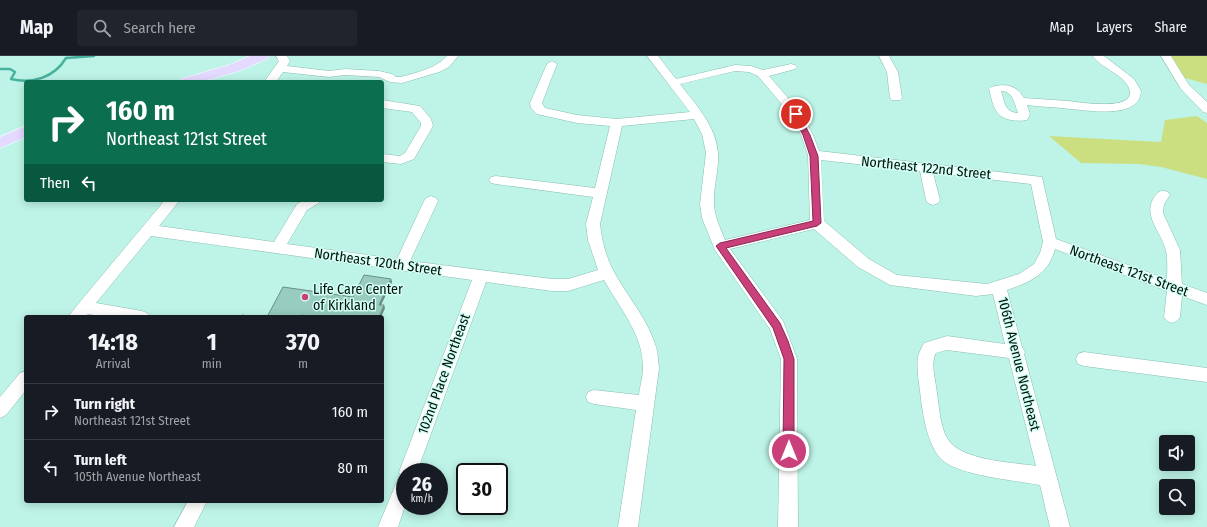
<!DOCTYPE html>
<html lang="en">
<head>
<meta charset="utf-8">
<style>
	:root { --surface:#171b24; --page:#20242c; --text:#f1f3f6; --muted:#9ea1a6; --line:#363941 }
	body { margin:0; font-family:"Fira Sans Condensed",sans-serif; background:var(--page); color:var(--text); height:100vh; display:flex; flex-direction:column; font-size:15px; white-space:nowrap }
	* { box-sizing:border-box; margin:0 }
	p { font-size:13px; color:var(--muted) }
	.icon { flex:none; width:22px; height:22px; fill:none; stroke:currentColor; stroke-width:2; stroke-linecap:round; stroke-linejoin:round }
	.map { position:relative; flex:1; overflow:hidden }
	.details { position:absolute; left:24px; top:259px; width:360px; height:188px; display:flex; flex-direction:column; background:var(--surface); border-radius:4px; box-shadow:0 2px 10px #0003 }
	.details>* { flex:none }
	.top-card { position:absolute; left:24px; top:24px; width:360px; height:122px; border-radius:4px; box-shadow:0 2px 10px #0003; background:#0b6e4f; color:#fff; overflow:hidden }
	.tools { position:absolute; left:1159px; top:379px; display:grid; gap:8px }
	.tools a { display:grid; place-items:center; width:36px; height:36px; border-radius:4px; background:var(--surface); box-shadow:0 2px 10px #0003; font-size:20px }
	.speed { position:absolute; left:396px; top:407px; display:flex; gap:8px; font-size:20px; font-weight:700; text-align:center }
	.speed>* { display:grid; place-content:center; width:52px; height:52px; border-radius:50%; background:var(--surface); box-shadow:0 2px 10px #0003; line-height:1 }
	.speed small { font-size:10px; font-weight:400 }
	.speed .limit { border:2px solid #111; border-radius:6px; background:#fff; color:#111 }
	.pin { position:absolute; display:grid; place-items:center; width:34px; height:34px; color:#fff; margin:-17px; border:2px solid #fff; border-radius:50%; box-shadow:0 1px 4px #0007 }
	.me { position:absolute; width:44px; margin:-22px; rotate:0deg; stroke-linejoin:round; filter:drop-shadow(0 0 3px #0008) }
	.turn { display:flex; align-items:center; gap:14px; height:84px; padding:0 16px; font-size:18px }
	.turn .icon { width:52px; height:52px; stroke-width:2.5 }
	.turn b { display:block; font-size:28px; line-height:34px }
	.then { display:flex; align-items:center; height:38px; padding:0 16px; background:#0003; gap:8px; font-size:15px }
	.eta { display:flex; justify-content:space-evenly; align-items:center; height:68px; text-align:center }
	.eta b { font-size:24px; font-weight:700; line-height:28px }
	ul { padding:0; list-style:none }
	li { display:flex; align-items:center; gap:12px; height:56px; padding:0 16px; border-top:1px solid var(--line) }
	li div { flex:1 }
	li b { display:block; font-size:15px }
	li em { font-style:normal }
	header { display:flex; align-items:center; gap:24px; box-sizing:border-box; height:56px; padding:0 20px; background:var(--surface); border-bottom:1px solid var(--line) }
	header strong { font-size:19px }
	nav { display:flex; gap:22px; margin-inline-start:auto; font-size:14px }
	.search { width:280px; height:36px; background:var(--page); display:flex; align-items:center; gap:10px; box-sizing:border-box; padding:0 14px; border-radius:4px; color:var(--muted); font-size:15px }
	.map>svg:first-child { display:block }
	.green { fill:#ccdf80 }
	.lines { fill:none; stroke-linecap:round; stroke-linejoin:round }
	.stream { stroke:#47b39e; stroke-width:2.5 }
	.minor-casing { stroke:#89beb1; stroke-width:1 }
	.major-casing { stroke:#fff; stroke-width:1 }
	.minor { fill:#fff; fill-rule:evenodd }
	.major { fill:#e4d9ff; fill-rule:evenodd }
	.wall { fill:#82afa4 }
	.shaded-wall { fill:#6a8f86 }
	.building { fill:#97ccbf; stroke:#6a8f86 }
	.route { fill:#c9407a; stroke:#832a4f }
	.poi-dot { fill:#c9407a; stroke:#d4fff4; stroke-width:1.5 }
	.labels { text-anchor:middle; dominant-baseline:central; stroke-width:3; stroke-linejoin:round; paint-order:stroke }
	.street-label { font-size:14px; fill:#00110d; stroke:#d4fff4 }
	.poi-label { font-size:14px; fill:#00110d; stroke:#d4fff4; text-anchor:start }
</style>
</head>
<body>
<header>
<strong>Map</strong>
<div class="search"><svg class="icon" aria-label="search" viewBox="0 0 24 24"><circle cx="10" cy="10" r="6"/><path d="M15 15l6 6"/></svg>Search here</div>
<nav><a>Map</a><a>Layers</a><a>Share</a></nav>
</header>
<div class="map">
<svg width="1207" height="471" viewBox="0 0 1207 471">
	<rect width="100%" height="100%" fill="#bef4e7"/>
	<g class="green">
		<polygon points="1170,0 1207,0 1207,28 1185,22"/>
		<polygon points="1197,60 1207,67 1207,123 1161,111 1139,108 1081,107 1049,80 1161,86 1165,64"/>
	</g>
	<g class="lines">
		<path class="stream" d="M0 13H10L15 16 11 23C32 28 54 22 66 2L94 0"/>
		<defs>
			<g id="minor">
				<path d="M276 0H287L290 5 287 10 329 15 345 13 379 15 392 18 396 21H401C418 16 435 13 447 0H458L449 11 439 16 402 27 390 26 379 21 345 19 329 21 283 16 276 26H264L279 5Z"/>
				<path d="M647 0H658L676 23 735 9 751 10 763 14 791 8 795 9 797 11 795 13 769 20 802 58 813 79 819 95 1042 121 1056 183 1167 223C1167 214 1168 203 1166 195 1162 176 1141 159 1155 140 1159 135 1161 134 1168 136L1170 139 1164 148 1163 157 1180 194 1182 228 1207 237V249L1182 240 1180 261 1177 265 1172 267 1167 265 1164 261 1167 235 1055 193C1048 219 1030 226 1007 234L1022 291 1025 296 1024 298 1070 471H1050L1040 429C1015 424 957 420 940 402 927 386 924 363 921 344 920 331 916 314 918 301 919 296 922 291 924 287L947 280 1005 288 993 238 976 240 890 229 858 211 814 173 730 193 783 265 797 303 798 471H778L781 303 770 273 715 194 702 162 700 148 706 97 702 78 694 63 622 70 600 168C602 184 605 198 612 212 625 238 646 260 655 288 658 295 658 304 659 312L638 471H618L636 354 594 348 588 346 586 341 588 336 594 334 639 339C640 330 643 321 643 311 643 278 619 251 604 224L568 235H552L486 226 417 416H405V450L398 471H378L400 418 399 416 472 224 151 180 96 247 142 255 147 257 150 261H106L88 258 85 261H68L79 247 165 144H180L159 170 274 186 297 148 304 144H321L319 147 307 154 287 188 397 203 424 145 426 142 431 140 436 142 438 145 410 205 552 223H568L598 214 588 184 586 168 593 141 496 128 491 127 489 124 491 121 496 120 595 132 610 70 577 67 537 58 531 52 530 47 547 8 552 5 557 8 542 47 545 52 577 59 617 63 690 56ZM735 15 749 16 758 20 791 59 801 79 808 99 810 164 725 184C720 172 715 161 714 149 713 132 719 114 718 97 716 70 696 49 680 28ZM821 104 920 115 926 144 928 147 933 149 938 147 940 144 933 117 1031 128 1043 186 1040 197 1034 208 1019 218 987 228 897 219 869 203 824 165ZM947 294 1009 302 1036 410C1011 406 960 405 947 382 940 369 939 351 937 337 936 326 930 307 936 297Z"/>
				<polygon points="879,0 889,0 898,16 902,42 900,44 892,44 890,42 887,16"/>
				<path d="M1093 0H1104L1134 23 1141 35C1140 64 1088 54 1070 53 1056 51 1042 51 1027 49L1030 58 1027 64C1022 65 1017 65 1011 64 994 61 993 48 989 33L991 31C1006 27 1016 29 1024 42 1039 43 1053 44 1068 45 1078 46 1142 57 1128 30 1121 17 1101 12 1093 0ZM1001 35C1013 35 1015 48 1018 57 1004 56 1005 46 1001 35Z"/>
				<polygon points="1161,0 1171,0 1189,29 1207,46 1207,57 1203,56 1181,33"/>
				<polygon points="382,44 420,50 431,63 433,70 414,103 401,108 382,106 382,98 400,100 405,97 421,70 421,67 412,56 382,52"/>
				<polygon points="1084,296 1207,312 1207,326 1084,310 1078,308 1076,303 1078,298"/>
				<polygon points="26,315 26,334 6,359 0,362 0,341 20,317"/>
				<polygon points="188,445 207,445 194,471 174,471"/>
			</g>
			<g id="major">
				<polygon points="250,0 269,0 267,3 239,15 201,26 179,26 181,23 229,9"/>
				<polygon points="26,70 26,81 0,92 0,81"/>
			</g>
		</defs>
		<use href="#minor" class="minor-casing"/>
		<use href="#major" class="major-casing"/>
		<use href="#minor" class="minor"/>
		<use href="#major" class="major"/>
	</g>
	<polygon class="wall" points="391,223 392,226 381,249 385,252 381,261 267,261 353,241"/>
	<g class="shaded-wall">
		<polygon points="391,223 392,226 380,251 379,249"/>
		<polygon points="384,249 385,252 381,261 379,261"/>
	</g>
	<g class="building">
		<polygon points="364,219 391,223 379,249 384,249 379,261 312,261 301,259 300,261 267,261 283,231 353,241"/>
		<polygon points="242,259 253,261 240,261"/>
	</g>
	<polygon class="route" points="793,56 798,56 799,58 810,79 818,100 821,167 817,170 726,192 780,267 788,285 794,303 794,395 792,398 789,400 785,398 783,395 784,303 773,272 716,190 720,187 813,165 810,100 803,79 792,58"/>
	<circle class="poi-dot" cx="305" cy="241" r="4"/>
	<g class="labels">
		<g class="street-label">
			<text transform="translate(926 112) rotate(6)">Northeast 122nd Street</text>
			<text transform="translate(378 206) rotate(8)">Northeast 120th Street</text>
			<text transform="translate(1129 215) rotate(20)">Northeast 121st Street</text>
			<text transform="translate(1019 308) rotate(76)">106th Avenue Northeast</text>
			<text transform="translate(444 318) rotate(-70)">102nd Place Northeast</text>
		</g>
		<g class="poi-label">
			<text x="313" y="233">Life Care Center<tspan x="313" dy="16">of Kirkland</tspan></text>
		</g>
	</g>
</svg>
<div class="tools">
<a><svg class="icon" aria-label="sound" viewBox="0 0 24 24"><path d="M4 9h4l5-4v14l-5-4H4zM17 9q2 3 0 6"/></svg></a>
<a><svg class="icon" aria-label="search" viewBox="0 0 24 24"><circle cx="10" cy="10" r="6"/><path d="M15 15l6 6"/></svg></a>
</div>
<div class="speed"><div>26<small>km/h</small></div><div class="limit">30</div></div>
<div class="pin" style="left:796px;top:58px;background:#d93025"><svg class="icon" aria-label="arrive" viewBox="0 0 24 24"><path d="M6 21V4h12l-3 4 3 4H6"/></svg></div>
<svg class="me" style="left:789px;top:395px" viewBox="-20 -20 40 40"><circle r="17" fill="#c9407a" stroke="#fff" stroke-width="3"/><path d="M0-11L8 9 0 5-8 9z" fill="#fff"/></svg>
<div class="top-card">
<div class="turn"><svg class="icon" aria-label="right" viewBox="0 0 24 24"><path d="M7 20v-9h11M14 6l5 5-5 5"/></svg><div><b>160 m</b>Northeast 121st Street</div></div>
<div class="then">Then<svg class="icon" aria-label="left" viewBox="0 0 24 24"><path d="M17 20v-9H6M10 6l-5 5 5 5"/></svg></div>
</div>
<section class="details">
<div class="eta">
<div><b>14:18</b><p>Arrival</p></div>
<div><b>1</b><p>min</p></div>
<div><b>370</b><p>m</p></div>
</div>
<ul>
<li><svg class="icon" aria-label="right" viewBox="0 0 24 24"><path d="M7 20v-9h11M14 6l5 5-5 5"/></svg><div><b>Turn right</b><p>Northeast 121st Street</p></div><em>160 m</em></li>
<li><svg class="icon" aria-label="left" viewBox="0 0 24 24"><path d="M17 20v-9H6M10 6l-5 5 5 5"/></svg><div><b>Turn left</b><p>105th Avenue Northeast</p></div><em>80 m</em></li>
</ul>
</section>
</div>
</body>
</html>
